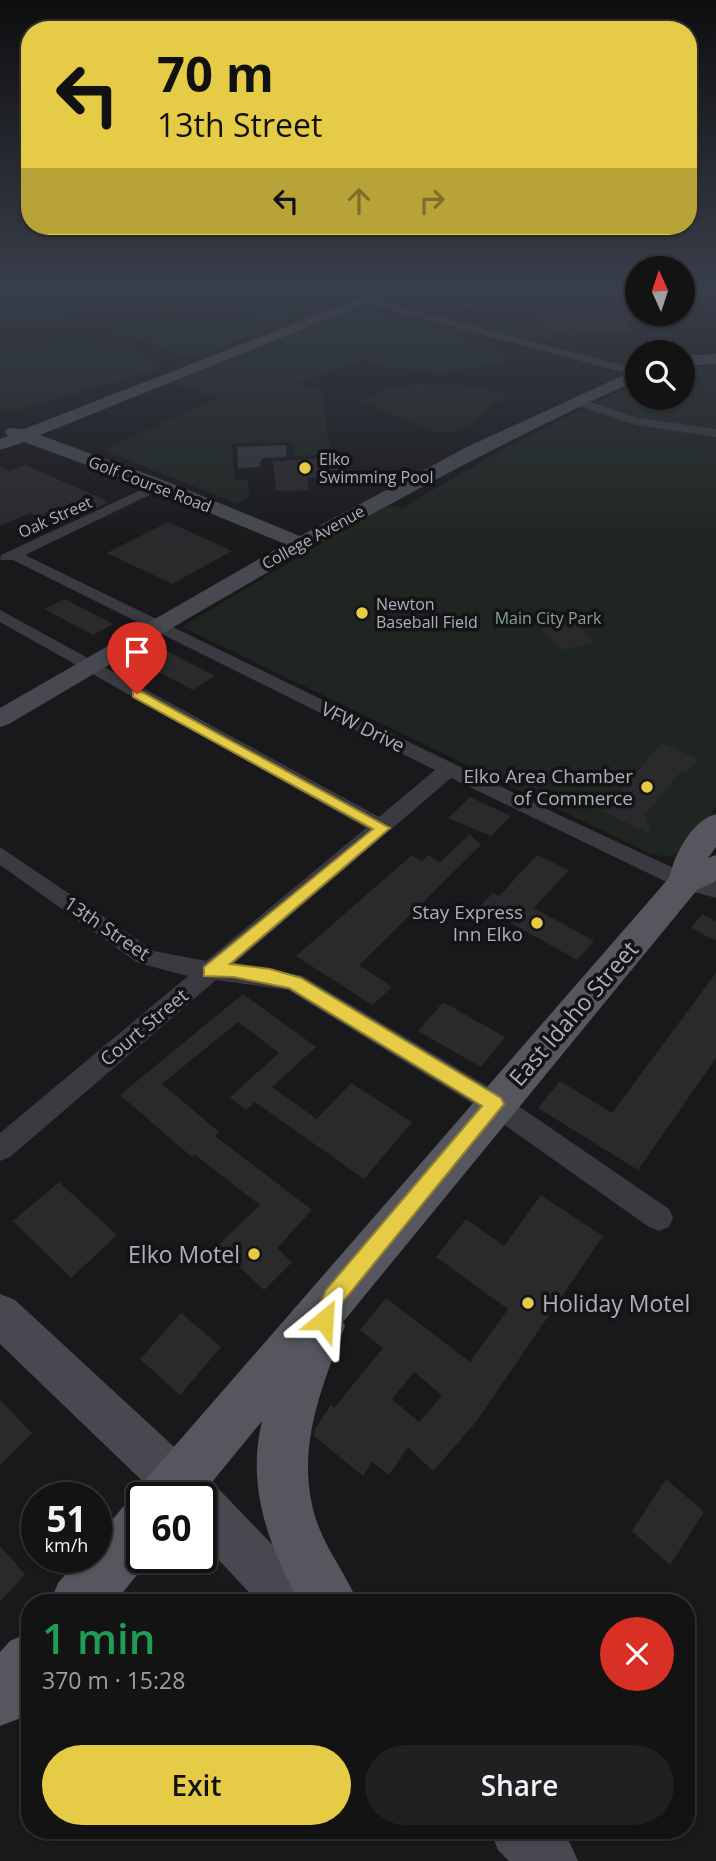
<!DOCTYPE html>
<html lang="en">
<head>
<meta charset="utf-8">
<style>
	:root { --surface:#131314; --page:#202022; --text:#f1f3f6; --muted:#9d9ea0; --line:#323234; --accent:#e6cc46 }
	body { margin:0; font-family:"Open Sans",sans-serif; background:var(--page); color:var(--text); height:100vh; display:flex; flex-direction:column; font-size:26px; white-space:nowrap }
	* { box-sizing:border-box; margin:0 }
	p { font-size:23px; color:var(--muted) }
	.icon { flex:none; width:38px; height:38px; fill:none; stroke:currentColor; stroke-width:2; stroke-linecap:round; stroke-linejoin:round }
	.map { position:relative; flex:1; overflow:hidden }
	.side { position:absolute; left:21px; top:1594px; width:674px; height:245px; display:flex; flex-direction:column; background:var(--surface); border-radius:28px; box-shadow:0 2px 5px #0004,0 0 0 2px var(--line) }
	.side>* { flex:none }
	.banner { position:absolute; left:21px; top:21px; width:676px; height:214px; border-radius:28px; box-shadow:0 2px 5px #0004,0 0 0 2px var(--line); background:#e6cc46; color:#111; overflow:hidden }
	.needle { width:46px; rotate:357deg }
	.tools { position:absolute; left:625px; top:256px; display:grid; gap:14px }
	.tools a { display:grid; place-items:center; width:70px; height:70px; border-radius:50%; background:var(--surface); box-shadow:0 2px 5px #0004,0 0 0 2px var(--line); font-size:35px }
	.speed { position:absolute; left:21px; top:1482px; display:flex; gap:14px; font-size:35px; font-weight:700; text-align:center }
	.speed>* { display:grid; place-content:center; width:91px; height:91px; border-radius:50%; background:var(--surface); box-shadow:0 2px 5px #0004,0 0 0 2px var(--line); line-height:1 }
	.speed small { font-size:18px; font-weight:400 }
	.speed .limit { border:4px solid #111; border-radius:10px; background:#fff; color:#111 }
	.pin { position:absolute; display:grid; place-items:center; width:60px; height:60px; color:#fff; margin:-72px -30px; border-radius:50% 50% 50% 0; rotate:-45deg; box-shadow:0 0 7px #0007 }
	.pin .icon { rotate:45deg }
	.me { position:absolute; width:77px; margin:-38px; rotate:27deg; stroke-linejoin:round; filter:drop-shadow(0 0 5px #0008) }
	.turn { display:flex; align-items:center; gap:24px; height:147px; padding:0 21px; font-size:32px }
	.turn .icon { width:91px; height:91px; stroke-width:2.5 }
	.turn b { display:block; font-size:49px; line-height:60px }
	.lanes { display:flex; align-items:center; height:66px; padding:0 21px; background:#0003; justify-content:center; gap:35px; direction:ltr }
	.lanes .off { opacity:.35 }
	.round { display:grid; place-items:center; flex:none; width:74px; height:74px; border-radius:37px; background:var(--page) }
	.overview { display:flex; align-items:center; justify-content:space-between; height:119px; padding:0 21px }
	h1 { font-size:42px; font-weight:600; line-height:52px; color:#1e9e55 }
	.action { display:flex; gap:14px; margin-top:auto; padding:14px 21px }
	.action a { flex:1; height:80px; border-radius:42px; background:var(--accent); color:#111; font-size:28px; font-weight:600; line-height:80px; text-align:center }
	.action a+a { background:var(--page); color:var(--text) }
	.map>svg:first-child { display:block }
	.green { fill:#1f2621 }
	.water { fill:#30353e }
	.building { fill:#2a292c; fill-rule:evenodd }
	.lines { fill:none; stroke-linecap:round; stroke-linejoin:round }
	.street { fill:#3a3a40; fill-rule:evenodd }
	.secondary { fill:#484950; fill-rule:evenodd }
	.primary { fill:#56575e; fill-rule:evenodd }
	.route { fill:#e6cc46; stroke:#96852e; stroke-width:2 }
	.poi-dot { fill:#e6cc46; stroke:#141416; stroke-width:2.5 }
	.labels { text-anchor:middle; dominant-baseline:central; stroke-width:7; stroke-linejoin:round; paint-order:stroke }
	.far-poi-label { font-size:16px; fill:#acaeba; stroke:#141416; text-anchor:start }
	.far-street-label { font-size:16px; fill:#acaeba; stroke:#141416 }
	.far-park-label { font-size:16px; fill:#85a38c; stroke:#141416 }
	.street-label { font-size:19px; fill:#acaeba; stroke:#141416 }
	.poi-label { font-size:19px; fill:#acaeba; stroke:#141416; text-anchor:end }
	.near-street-label { font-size:23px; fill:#acaeba; stroke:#141416 }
	.near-poi-label { font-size:23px; fill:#acaeba; stroke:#141416; text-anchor:end }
</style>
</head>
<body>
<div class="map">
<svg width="716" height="1861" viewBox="0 0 716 1861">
	<rect width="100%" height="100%" fill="#19191b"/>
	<g class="green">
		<polygon points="0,287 59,287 100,313 161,319 227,317 337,296 346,298 192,358 104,328 100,313 0,331"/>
		<path d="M95 287H259L277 296C236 306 130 315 95 287Z"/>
		<polygon points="359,306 446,330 512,357 494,365 441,372 390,368 364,360 298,382 325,393 323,406 331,454 294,456 292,442 232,444 235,480 248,480 249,498 237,504 103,450 217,398 171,382"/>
		<polygon points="508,317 522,320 515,325 556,336 549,340 532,335 524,339 483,327"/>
		<path d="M71 338C105 341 134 346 160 369L17 410 0 409V345Z"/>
		<polygon points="716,365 716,808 675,855 666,857 649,853 182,627 385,505 402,508 505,448 637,382 637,397 682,397 683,368"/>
		<polygon points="418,384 469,386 508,394 460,431 437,433 359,401 391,388"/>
	</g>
	<polygon class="water" points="286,445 286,457 262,458 259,467 238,468 237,447"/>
	<g class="building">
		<polygon points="410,287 573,287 637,305 637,317 626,322 632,332 584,332 577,336 546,328 520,291 482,312 409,292"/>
		<polygon points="335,458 338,476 307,478 309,490 276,491 273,461"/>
		<polygon points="25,465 64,482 109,502 58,526 30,513 0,526 0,467 10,471"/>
		<polygon points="168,522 232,551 172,584 107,553"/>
		<polygon points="65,599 113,624 93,635 44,609"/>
		<polygon points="567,615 594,642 562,650 536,622"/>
		<polygon points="165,650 215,676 193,690 142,663"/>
		<polygon points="661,743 698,759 686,772 682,770 645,815 652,835 604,812"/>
		<polygon points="470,797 511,816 491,836 448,818"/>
		<polygon points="470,834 481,845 359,965 392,987 372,1005 296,956 412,855 422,861 428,855 440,862"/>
		<polygon points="537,855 569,870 534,908 594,941 577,960 480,906 493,893 499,896"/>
		<polygon points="702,914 716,921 716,941 691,928"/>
		<polygon points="716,973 716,1058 638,1170 538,1108 560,1081 612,1113"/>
		<polygon points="243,994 316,1047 272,1087 317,1119 351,1083 412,1122 364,1179 255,1102 246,1110 230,1097 279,1053 238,1022 162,1084 219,1132 215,1136 312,1210 277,1248 292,1262 264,1290 217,1246 260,1205 195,1155 192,1157 120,1095"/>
		<polygon points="443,1002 505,1037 481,1067 418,1031"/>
		<polygon points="59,1182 117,1235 71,1278 13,1221"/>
		<path d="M541 1195 603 1236 476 1422 433 1471 408 1447 389 1475 372 1462 363 1476 314 1436 315 1429 331 1405 334 1408 383 1348 360 1330 386 1298 470 1362 508 1309 436 1257 466 1219 504 1246ZM414 1372 442 1395 419 1422 392 1399Z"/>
		<polygon points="181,1313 221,1347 180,1395 140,1359"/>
		<polygon points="0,1400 32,1433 0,1465"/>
		<polygon points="666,1479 704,1512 670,1565 632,1531"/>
		<polygon points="0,1546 25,1574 0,1602"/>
	</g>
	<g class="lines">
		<g class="street">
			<polygon points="364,297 637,369 637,376 360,302 359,300"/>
			<polygon points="576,397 638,418 716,429 716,437 636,425 572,404 570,401"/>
			<polygon points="156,483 168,486 25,555 555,813 691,876 716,882 716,898 677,887 451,778 235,963 303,976 504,1096 669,1209 673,1218 669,1227 659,1231 649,1227 486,1112 288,990 216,980 10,1157 0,1161 0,1133 188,976 138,963 0,865 0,847 154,951 206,961 366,828 0,622 0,610 379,817 435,770 13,560 0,560 1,555"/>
		</g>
		<g class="secondary">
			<path d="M389 287H407L40 435 168 482 300 536 467 447 637 369V380C419 480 215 602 9 724L0 727V708L285 544 154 490 24 442 0 450V439L8 436 5 432 8 428 24 429Z"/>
			<polygon points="716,354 716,364 682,366 682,356"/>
			<polygon points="0,1294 15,1300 211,1481 311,1585 318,1603 259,1603 201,1541 201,1498 160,1498 0,1344"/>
			<polygon points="490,1830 559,1830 569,1841 578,1861 509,1861 498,1850"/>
		</g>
		<g class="primary">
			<path d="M716 814V847L708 858 716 855V881L697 890 343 1322 345 1326C320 1391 293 1456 318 1525 328 1552 347 1576 358 1603H300L295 1594C266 1539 247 1483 262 1421L199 1498H142V1558H151L114 1603H50L58 1583 80 1558H96V1539L123 1507 140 1500 146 1479 669 878C675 854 691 821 716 814Z"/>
			<polygon points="30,1632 30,1707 21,1718 0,1726 0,1652 10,1641"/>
		</g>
	</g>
	<linearGradient id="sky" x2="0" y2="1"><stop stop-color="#0e0e0f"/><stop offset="0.52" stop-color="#383e4a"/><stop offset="1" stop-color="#383e4a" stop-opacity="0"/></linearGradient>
	<rect width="716" height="547" fill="url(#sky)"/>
	<polygon class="route" points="133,692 142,692 390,828 230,964 270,969 301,978 501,1098 504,1104 341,1304 331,1327 324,1330 316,1327 313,1320 326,1290 482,1106 289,988 234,977 204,976 204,967 373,829 133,697"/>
	<g class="poi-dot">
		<circle cx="305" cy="468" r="7"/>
		<circle cx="362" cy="613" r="7"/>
		<circle cx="647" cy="787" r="7"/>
		<circle cx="537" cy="923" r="7"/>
		<circle cx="254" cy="1254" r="7"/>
		<circle cx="528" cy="1303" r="7"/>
	</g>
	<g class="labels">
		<g class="far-poi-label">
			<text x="319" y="459">Elko<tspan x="319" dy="18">Swimming Pool</tspan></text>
			<text x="376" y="604">Newton<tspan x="376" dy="18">Baseball Field</tspan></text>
		</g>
		<g class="far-street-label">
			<text transform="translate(150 484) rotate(21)">Golf Course Road</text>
			<text transform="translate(55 517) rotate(-24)">Oak Street</text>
			<text transform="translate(313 537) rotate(-29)">College Avenue</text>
		</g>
		<g class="far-park-label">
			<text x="548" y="618">Main City Park</text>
		</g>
		<g class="street-label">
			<text transform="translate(363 727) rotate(26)">VFW Drive</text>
			<text transform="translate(107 928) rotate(34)">13th Street</text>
			<text transform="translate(144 1027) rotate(-40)">Court Street</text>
		</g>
		<g class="poi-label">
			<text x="633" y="776">Elko Area Chamber<tspan x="633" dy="22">of Commerce</tspan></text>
			<text x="523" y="912">Stay Express<tspan x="523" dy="22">Inn Elko</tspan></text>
		</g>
		<g class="near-street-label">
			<text transform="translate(573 1013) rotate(-49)">East Idaho Street</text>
		</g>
		<g class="near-poi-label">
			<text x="240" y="1254">Elko Motel</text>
			<text x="542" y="1303" text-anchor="start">Holiday Motel</text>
		</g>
	</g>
</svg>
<div class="tools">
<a><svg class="needle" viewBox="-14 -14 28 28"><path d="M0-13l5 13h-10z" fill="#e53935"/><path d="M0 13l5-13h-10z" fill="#9d9ea0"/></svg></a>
<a><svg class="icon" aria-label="search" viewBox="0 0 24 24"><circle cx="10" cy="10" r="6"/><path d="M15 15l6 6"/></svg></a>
</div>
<div class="speed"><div>51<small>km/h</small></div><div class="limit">60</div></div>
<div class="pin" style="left:137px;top:694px;background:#d93025"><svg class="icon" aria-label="arrive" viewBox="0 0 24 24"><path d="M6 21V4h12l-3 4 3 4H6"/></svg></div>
<svg class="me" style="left:324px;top:1320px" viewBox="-20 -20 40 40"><path d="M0-17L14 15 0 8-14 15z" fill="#e6cc46" stroke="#fff" stroke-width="4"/></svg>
<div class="banner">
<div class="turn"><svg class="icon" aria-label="left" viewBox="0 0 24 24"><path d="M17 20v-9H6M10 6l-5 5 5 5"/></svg><div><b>70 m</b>13th Street</div></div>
<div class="lanes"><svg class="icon" aria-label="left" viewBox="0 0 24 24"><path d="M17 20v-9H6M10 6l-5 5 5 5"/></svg><svg class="icon off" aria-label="ahead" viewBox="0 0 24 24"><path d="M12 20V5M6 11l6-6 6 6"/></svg><svg class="icon off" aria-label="right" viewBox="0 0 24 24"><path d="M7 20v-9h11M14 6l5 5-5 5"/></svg></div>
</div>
<section class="side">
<div class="overview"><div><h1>1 min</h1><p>370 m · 15:28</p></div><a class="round" style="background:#d93025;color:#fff"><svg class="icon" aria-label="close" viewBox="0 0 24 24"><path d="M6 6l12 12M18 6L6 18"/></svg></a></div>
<div class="action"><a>Exit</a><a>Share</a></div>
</section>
</div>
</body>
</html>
